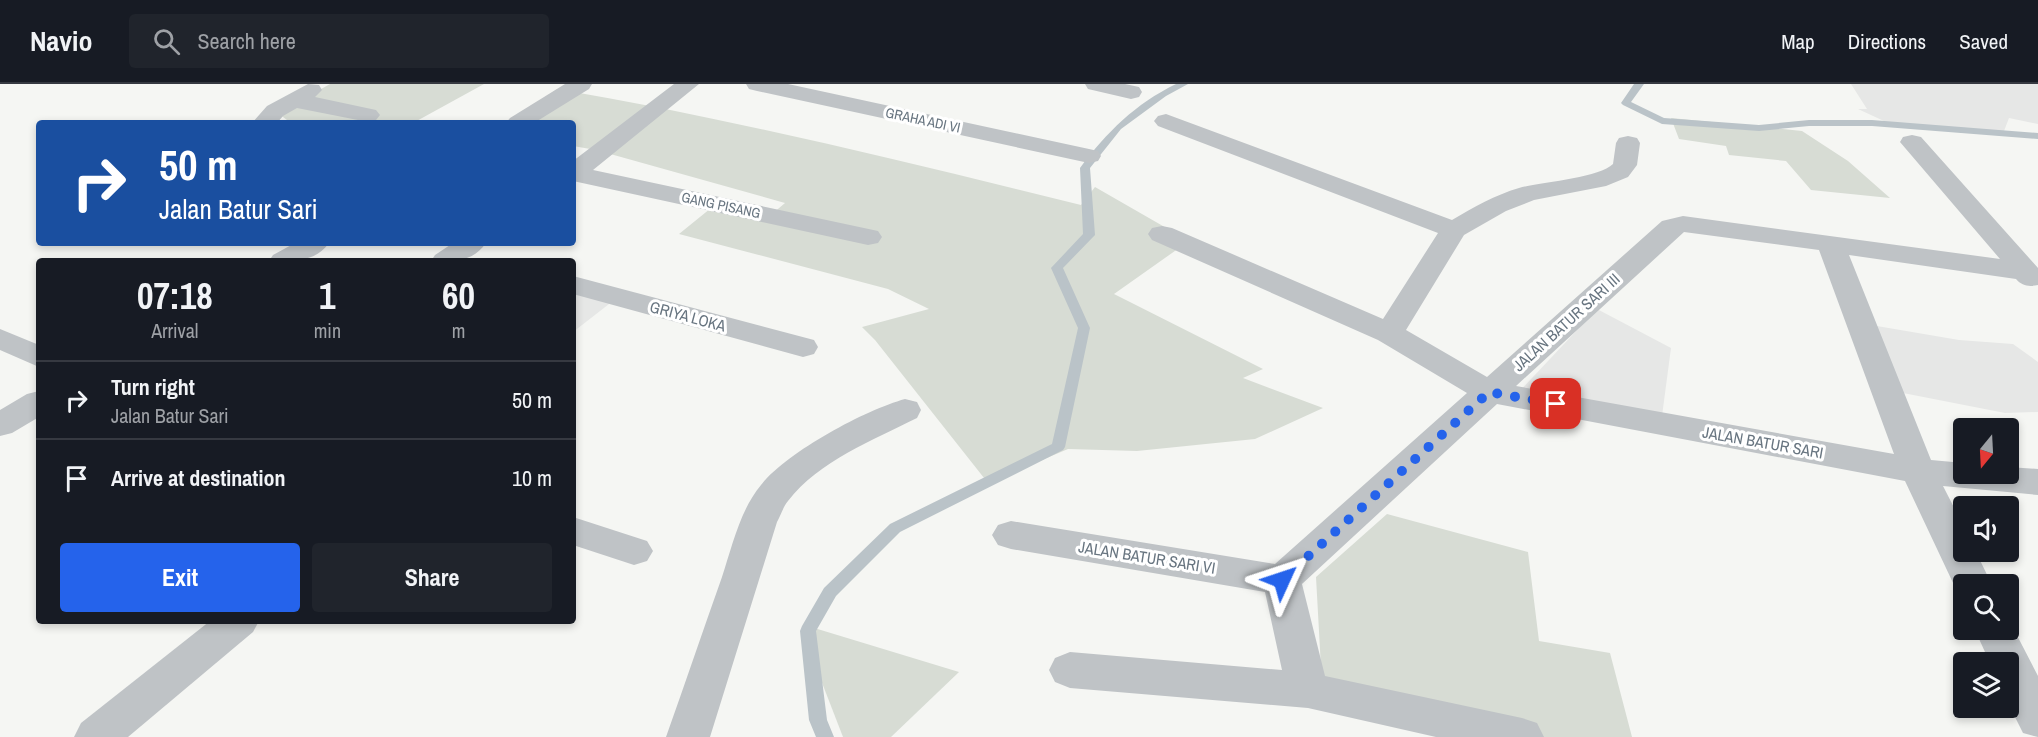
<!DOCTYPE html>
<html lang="en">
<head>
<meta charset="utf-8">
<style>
	:root { --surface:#171b24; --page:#20242c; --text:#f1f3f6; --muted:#9ea1a6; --line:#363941; --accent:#2563eb }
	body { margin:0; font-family:"Archivo Narrow",sans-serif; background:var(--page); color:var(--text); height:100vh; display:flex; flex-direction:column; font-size:22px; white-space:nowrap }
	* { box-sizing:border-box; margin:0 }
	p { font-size:20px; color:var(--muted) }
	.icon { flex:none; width:33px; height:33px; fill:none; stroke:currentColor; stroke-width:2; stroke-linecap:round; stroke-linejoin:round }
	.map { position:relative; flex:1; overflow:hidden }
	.details { position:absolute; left:36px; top:174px; width:540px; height:366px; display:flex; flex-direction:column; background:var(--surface); border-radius:6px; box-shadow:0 3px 9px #0003 }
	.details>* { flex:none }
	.top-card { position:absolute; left:36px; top:36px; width:540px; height:126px; border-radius:6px; box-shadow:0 3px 9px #0003; background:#1a4fa0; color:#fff; overflow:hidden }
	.needle { width:39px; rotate:198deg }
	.buttons { position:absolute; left:1953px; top:334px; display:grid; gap:12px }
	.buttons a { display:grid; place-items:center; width:66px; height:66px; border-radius:6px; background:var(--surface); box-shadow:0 3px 9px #0003; font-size:30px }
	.pin { position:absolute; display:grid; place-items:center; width:51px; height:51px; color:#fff; margin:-26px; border-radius:12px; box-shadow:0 3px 9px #0006 }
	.me { position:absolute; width:66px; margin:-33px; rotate:48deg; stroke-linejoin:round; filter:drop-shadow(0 0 4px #0008) }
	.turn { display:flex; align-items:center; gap:21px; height:126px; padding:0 24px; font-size:27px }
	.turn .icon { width:78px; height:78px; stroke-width:2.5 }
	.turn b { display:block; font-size:42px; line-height:51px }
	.eta { display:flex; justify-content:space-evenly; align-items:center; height:102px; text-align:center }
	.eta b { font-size:36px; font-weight:700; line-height:42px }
	.cta { display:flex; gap:12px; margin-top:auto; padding:12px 24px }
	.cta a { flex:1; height:69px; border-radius:6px; background:var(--accent); color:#fff; font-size:24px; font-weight:700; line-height:69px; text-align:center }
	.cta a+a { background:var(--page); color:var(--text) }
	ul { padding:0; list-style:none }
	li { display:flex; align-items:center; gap:18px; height:78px; padding:0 24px; border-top:2px solid var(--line) }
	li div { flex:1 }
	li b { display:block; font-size:22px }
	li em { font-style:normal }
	header { display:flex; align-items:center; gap:36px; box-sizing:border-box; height:84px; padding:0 30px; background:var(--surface); border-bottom:2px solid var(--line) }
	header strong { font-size:28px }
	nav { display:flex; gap:33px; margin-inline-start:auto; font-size:21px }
	.search { width:420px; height:54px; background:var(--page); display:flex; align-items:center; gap:15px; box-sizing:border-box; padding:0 21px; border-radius:6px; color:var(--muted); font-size:22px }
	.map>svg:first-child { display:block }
	.built { fill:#e6e7e6 }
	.green { fill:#d7dcd4 }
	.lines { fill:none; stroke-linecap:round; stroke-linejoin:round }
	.stream { fill:#bac3c8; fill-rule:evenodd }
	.street { fill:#bfc3c6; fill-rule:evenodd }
	.route { stroke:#2563eb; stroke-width:10; stroke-dasharray:0 18 }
	.labels { text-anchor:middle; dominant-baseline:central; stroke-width:6; stroke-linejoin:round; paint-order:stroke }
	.far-street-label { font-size:14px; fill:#687580; stroke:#fff }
	.street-label { font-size:16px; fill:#687580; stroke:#fff }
</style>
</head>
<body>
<header>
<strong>Navio</strong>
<div class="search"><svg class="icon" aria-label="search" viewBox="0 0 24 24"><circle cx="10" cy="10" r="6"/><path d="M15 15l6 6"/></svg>Search here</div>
<nav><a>Map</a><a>Directions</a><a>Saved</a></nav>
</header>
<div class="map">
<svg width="2038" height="653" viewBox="0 0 2038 653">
	<rect width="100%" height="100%" fill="#f5f6f3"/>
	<g class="built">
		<polygon points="1851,0 2038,0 2038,40 2009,34 2004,47 1913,45 1884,37 1858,25 1867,25"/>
		<polygon points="573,198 618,213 573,248"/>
		<polygon points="1597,225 1671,264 1662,332 1515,312"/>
		<polygon points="1871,241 1959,256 2013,260 2038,278 2038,328 2005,329 1903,309"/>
	</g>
	<g class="green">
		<polygon points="330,0 484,0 413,39 291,39 275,27 300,17"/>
		<path d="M557 5C733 35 907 78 1081 121L1095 103 1189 157 1114 210 1263 285 1243 294 1323 324 1255 355 1137 367 1068 365 988 399 875 256 862 243 929 225 888 205 679 150 716 120 765 136 785 119 596 66 573 62V39H508Z"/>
		<polygon points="1671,34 1802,47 1848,77 1890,114 1811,106 1786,77 1729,71 1726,62 1679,55"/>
		<polygon points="1387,430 1528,468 1539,557 1610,569 1632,653 1512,653 1323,620 1316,493"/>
		<polygon points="811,543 959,588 891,653 843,653 819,591"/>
	</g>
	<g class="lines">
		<g class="stream">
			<path d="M1176 0H1188L1166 12 1121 45 1090 84 1095 151 1063 184 1090 244 1065 363 1063 366 900 448 836 512 816 547 827 636 834 653H816L809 636 800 547 802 542 824 504 890 440 1052 360 1078 244 1051 184 1083 150 1080 84C1107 48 1135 20 1176 0Z"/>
			<polygon points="1634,0 1644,0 1631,18 1664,34 1759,41 1809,36 1872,36 2038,49 2038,55 1872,42 1809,42 1759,47 1662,40 1623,21 1621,19"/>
		</g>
		<g class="street">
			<polygon points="308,0 319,1 322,6 315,13 376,26 380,31 376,36 368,38 297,24 283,32 277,39 252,39 267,22"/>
			<polygon points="565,0 592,0 589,5 534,39 506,39 510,34"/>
			<polygon points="674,0 699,0 593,86 878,147 882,153 878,159 868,161 573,97 573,77"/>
			<polygon points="746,0 788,0 1089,65 1098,67 1101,72 1098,77 1089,79 757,7 749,5"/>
			<polygon points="1085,0 1125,0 1139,3 1142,8 1139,13 1131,15 1088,5"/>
			<path d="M1166 30 1452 136C1474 123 1495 111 1519 104 1541 98 1599 94 1613 80L1616 59 1619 54 1628 52 1637 54 1640 59 1637 81 1628 93 1606 102 1534 116 1506 127 1464 151 1406 246 1487 293 1662 137 1683 132 2000 175 1900 58 1903 53 1912 51 1921 53 2038 184V201C2029 203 2022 202 2016 195L1849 171 1931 376 1964 379V390H2008V383L2038 385V411L1943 402 1964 443V468H1976L1992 501H1964V513L1959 512 1954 501 1905 397 1497 320 1302 500 1325 592 1522 634 1537 639 1544 653H1436L1308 624 1070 604 1055 598 1049 586 1055 574 1070 568 1282 586 1265 508 1011 465 998 461 992 451 998 441 1011 437 1275 480 1467 309 1378 256 1152 156 1148 150 1152 144 1162 142 1172 144 1383 235 1438 149 1158 42 1154 37 1158 32ZM1684 148 1819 166 1894 370 1516 302Z"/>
			<path d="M295 159H329C315 179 291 177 269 177L273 171Z"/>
			<path d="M453 159H486C472 179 453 177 431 177L435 171Z"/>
			<polygon points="573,192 814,256 818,263 814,270 803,273 573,210"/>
			<polygon points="0,245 39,261 39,283 0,266"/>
			<polygon points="39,307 39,333 12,349 0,352 0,326 27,310"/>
			<path d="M905 315 917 318 921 326 917 334C873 356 819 377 788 417 783 423 781 431 777 438L710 653H666C685 600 703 546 722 493 732 463 740 426 761 401 787 368 865 326 905 315Z"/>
			<polygon points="573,433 647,457 653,467 647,477 634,481 573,461"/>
			<polygon points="2008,534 2038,592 2038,653 2023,649 2008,619 2008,579 1990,579 1975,546 2008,546"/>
			<polygon points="210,537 259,537 253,548 128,653 74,653 81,639"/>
		</g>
	</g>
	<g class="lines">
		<polyline class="route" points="1282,496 1489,308 1556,320"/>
	</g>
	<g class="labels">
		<g class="far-street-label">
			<text transform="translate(923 36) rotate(12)">GRAHA ADI VI</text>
			<text transform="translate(721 121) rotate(12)">GANG PISANG</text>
		</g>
		<g class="street-label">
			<text transform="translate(688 232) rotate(15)">GRIYA LOKA</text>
			<text transform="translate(1566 238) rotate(-42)">JALAN BATUR SARI III</text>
			<text transform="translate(1763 358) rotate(10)">JALAN BATUR SARI</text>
			<text transform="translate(1147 473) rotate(9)">JALAN BATUR SARI VI</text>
		</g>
	</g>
</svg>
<div class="buttons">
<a><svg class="needle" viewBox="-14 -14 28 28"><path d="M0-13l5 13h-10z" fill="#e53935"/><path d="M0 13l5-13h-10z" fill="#9ea1a6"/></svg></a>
<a><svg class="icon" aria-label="sound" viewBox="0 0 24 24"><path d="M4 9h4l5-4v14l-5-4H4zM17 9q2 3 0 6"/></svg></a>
<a><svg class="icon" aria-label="search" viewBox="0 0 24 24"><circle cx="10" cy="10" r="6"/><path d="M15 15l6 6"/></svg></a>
<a><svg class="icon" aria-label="layers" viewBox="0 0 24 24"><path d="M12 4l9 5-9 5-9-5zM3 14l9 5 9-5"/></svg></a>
</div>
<div class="pin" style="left:1556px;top:320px;background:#d93025"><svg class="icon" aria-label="arrive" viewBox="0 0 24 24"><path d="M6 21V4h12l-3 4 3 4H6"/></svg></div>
<svg class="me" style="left:1282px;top:496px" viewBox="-20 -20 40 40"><path d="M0-17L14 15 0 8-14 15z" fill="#2563eb" stroke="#fff" stroke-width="4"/></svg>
<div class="top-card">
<div class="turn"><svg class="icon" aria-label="right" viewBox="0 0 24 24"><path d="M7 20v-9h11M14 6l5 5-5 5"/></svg><div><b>50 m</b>Jalan Batur Sari</div></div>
</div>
<section class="details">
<div class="eta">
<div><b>07:18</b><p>Arrival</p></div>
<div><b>1</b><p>min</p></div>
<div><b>60</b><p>m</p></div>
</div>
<ul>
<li><svg class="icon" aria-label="right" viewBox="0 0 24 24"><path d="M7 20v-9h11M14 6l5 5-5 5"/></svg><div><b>Turn right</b><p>Jalan Batur Sari</p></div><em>50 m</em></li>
<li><svg class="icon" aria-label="arrive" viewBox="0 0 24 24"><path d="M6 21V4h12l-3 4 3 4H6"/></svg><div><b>Arrive at destination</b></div><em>10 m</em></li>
</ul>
<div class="cta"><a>Exit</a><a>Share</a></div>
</section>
</div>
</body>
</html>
